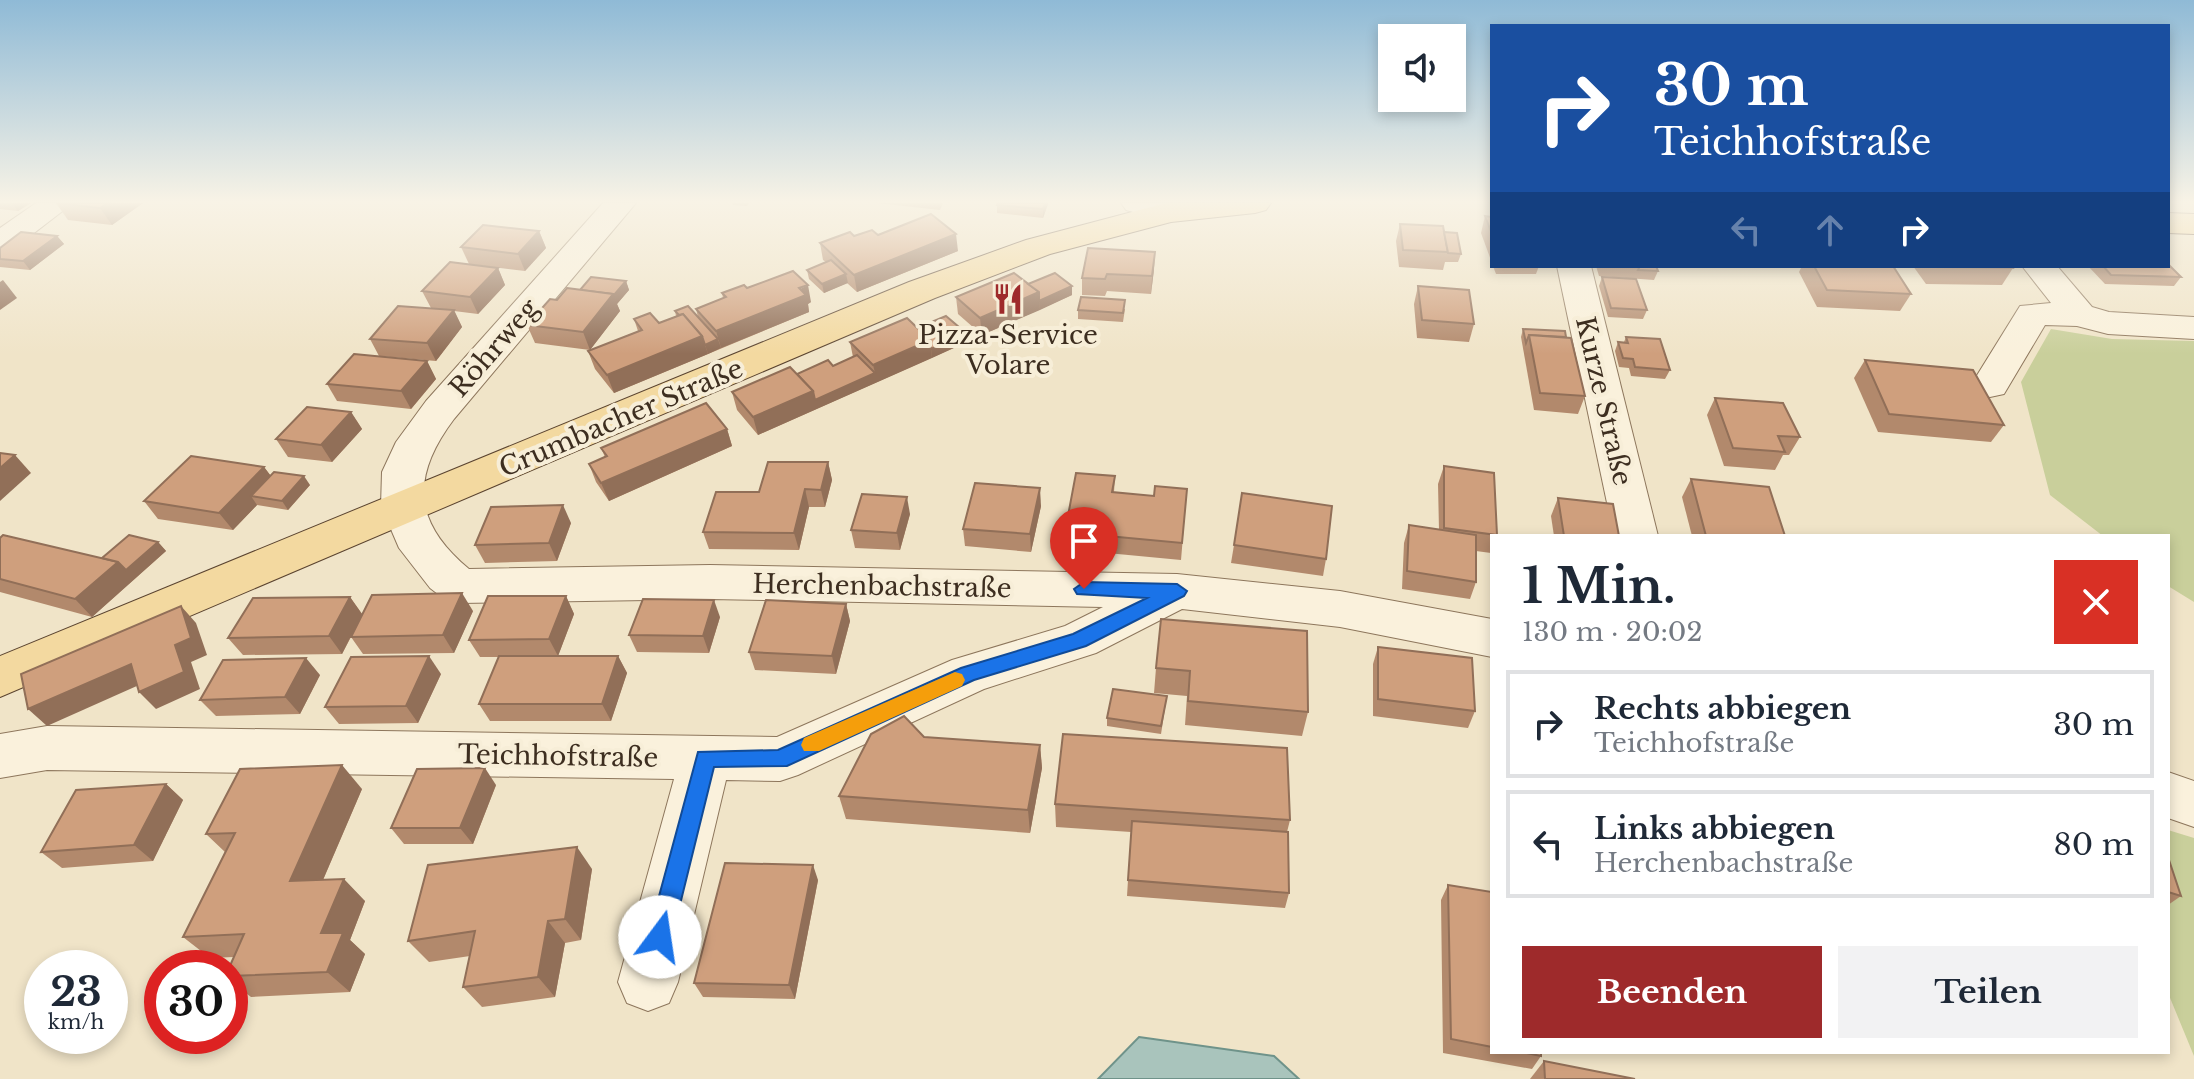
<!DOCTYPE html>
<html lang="de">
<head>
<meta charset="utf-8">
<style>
	:root { --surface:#fff; --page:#f2f2f3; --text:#1f2937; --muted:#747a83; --line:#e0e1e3; --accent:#9e2a2b }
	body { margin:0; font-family:"Libre Baskerville",serif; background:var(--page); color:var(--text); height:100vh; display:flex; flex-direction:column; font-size:30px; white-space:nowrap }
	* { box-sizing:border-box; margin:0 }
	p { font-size:26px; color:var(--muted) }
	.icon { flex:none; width:44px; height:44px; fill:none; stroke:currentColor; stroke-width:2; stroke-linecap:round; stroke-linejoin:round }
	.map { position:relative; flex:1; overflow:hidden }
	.details { position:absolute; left:1490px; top:534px; width:680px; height:520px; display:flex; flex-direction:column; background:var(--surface); border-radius:0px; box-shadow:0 4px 12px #0003 }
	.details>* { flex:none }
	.top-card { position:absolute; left:1490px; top:24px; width:680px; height:244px; border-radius:0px; box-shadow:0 4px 12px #0003; background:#1a4fa0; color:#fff; overflow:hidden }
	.tools { position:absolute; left:1378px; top:24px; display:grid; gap:16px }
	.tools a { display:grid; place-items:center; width:88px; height:88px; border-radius:0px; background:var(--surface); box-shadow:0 4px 12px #0003; font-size:40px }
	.speed { position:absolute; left:24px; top:950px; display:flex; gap:16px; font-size:40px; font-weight:700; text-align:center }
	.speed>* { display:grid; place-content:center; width:104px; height:104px; border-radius:50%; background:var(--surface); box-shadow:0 4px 12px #0003; line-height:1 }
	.speed small { font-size:20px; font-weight:400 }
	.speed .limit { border:12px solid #d22; background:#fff; color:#111 }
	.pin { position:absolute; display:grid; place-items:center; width:68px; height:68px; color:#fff; margin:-82px -34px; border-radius:50% 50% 50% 0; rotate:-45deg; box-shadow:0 0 8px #0007 }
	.pin .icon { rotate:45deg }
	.me { position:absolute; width:88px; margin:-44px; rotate:14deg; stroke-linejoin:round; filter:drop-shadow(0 0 6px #0008) }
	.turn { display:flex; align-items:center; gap:28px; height:168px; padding:0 32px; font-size:36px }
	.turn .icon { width:104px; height:104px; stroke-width:2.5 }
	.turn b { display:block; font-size:56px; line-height:68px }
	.lanes { display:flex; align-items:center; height:76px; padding:0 32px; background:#0003; justify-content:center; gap:40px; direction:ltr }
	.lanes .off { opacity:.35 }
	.round { display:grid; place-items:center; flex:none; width:84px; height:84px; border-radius:0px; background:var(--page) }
	.head { display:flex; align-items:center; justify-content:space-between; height:136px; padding:0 32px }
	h1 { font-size:48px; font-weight:700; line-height:60px }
	.action { display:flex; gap:16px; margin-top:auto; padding:16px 32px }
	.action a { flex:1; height:92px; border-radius:0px; background:var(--accent); color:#fff; font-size:32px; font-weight:700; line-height:92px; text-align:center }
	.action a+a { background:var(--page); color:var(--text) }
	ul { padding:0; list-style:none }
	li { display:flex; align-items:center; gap:24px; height:108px; margin:0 16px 12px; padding:0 16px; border:4px solid var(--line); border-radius:0px }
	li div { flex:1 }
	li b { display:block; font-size:30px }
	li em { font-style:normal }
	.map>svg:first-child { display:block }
	.green { fill:#c9cf9b }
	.water { fill:#a9c4bc; stroke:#6f938a; stroke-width:2 }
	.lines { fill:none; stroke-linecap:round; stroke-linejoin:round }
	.minor-casing { stroke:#8d765c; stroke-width:2 }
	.major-casing { stroke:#5b4430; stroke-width:2 }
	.minor { fill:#faf1dc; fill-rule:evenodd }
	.major { fill:#f3d9a0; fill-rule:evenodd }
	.wall { fill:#b2896c }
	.shaded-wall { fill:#916f58 }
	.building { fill:#cf9f7d; stroke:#916f58; stroke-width:2 }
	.route { fill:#1a73e8; stroke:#114b97; stroke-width:2 }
	.slow { fill:#f59e0b }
	.labels { text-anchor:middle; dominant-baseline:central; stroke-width:8; stroke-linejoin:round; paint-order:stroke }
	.poi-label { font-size:26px; fill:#3d2e20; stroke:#f7eed8 }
	.street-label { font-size:26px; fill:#3d2e20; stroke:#f7eed8 }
</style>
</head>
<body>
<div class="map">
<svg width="2194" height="1079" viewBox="0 0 2194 1079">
	<rect width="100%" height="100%" fill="#f0e4c8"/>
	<g class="green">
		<polygon points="2051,329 2112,339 2194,341 2194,602 2168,586 2168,536 2103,536 2050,495 2021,382"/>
		<polygon points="2168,830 2194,838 2194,1056 2168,993"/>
	</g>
	<polygon class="water" points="1139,1037 1274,1056 1299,1079 1098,1079"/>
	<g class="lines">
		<defs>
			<g id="minor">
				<polygon points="36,203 73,203 12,250 0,253 0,228"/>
				<path d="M603 203H636L454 419C411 476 412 522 469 569L710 565 1177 574 1340 591 1492 619V657L1340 627 1182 609 1096 653 984 689 798 775 780 781 726 780 678 982 669 1003 648 1011 627 1003 618 982 674 779 47 770 0 778V734L47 726 777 737 952 660 1065 626 1103 607 710 599 459 603 443 598 430 588 399 548 381 506 382 472 396 442 426 401Z"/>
				<polygon points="1121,203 1173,203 1181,205 1185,212 1181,219 1169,222 1126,210"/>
				<polygon points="1557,266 1591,266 1658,536 1614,536"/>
				<polygon points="2022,266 2057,266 2092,307 2109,312 2194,317 2194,339 2108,334 2077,326 2045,325 2004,394 1990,397 1976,394 1971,385 2020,306 2051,303"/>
				<polygon points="2168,772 2194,781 2194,827 2168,818"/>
			</g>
			<g id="major">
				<polygon points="1166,203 1271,203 1266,210 1255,213 1171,222 1050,254 935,298 0,697 0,656 909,282 1026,240"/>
				<polygon points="2168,213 2194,214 2194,234 2168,233"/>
			</g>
		</defs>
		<use href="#minor" class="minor-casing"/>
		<use href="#major" class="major-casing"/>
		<use href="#minor" class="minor"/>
		<use href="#major" class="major"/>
	</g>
	<g class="wall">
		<polygon points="0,203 31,203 18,211 0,209"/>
		<polygon points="56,203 143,203 112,225 68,220"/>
		<polygon points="732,203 749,203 747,206 733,205"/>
		<polygon points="877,203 943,203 940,210"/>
		<polygon points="1048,204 1043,218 997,213 997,205"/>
		<polygon points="1485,216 1492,217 1492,263 1481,233"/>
		<polygon points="1400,224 1444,232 1461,254 1458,262 1445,262 1443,270 1399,267 1396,241"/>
		<polygon points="539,231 546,248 525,271 469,264 461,247"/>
		<polygon points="878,235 958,251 857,292 847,283 824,293 809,279 807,270 826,262 823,260 820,243 854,236"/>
		<polygon points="57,236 64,244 30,270 0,267 0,248"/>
		<polygon points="1088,248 1154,269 1151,294 1107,291 1105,296 1082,295 1082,278"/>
		<polygon points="1493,266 1539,266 1536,274 1496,274"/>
		<polygon points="1596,266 1656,266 1658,271 1654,280 1599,276"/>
		<polygon points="1802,266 1893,266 1911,294 1900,311 1817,307 1799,272"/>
		<polygon points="1913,266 2012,266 2013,268 2002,285 1926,284"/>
		<polygon points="2088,266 2168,266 2181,277 2174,286 2105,284"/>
		<polygon points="498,268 505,285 478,314 454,311 462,327 436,361 379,356 370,339 431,308 422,291"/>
		<polygon points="1602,277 1647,310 1643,319 1608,317 1599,286"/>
		<polygon points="626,281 629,290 617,304 620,311 590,350 535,343 527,325 557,300 580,290"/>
		<polygon points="1028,284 1072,286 1072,295 982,335 958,314 956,297"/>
		<polygon points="1418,286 1474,324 1469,342 1417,338 1414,304"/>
		<polygon points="747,288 811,302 808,304 809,312 614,393 595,369 588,351 638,331 634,319 659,323 676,316 675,311 698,317 696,309 723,298 722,293"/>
		<polygon points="1125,309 1123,322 1078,319 1078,310"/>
		<polygon points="917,328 967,342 758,435 737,410 732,392 797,374 833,366 853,357 850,342"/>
		<polygon points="1523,329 1566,337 1585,396 1578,414 1534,410 1521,337"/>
		<polygon points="1626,337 1670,370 1665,379 1631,376 1629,368 1619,367 1615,351 1618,342 1624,342"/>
		<polygon points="1865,360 2004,425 1991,442 1878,432 1854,378"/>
		<polygon points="427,361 436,379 411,409 337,401 327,384"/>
		<polygon points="1715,398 1800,437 1789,455 1783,455 1775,470 1724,466 1707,415"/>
		<polygon points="351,412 362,429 332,462 288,457 276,439"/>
		<polygon points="727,429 732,446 609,501 596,482 589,464 605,457 601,448"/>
		<polygon points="828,462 832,480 825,507 809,507 799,550 709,549 703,532 759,492"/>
		<polygon points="1444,466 1497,535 1492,536 1491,553 1476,551 1476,582 1470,599 1402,589 1404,543 1409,525 1439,530 1438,484"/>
		<polygon points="264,467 270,475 310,485 288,510 257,505 233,530 158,519 144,501"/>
		<polygon points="1115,476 1114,492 1154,496 1187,489 1181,560 1065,549 1065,532"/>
		<polygon points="1691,479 1785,536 1692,536 1682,497"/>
		<polygon points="1558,498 1619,536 1554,536 1551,516"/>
		<polygon points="1041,506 1031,552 965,546 963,529"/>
		<polygon points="910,514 900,550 855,548 851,530"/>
		<polygon points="571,523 557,561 485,563 475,545"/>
		<polygon points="0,538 102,558 158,542 166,551 92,617 0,592"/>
		<polygon points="1234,545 1326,559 1323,576 1231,563"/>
		<polygon points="566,596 574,614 558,656 618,656 627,673 611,721 490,721 479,704 499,657 480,657 469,640"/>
		<polygon points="350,597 362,614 473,611 454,653 363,654 351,637 342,654 243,655 228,638"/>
		<polygon points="846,604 850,621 836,674 755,670 749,652"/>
		<polygon points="720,617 709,653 637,652 629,635"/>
		<polygon points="1307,631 1308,712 1302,736 1185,725 1187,696 1154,693 1156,668"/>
		<polygon points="1378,647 1475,711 1468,728 1373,716 1373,664"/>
		<polygon points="441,674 418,723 339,724 325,707"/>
		<polygon points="320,675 300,714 216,716 200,700"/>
		<polygon points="1167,696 1161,734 1107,726 1107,718"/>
		<polygon points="924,737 1040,745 1042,768 1030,833 846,819 839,796"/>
		<polygon points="166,784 183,800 153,861 62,868 41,852"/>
		<polygon points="496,785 473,844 404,844 391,828"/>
		<polygon points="362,789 323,880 365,901 350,940 365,954 350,992 251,997 230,981 230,968 234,957 210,958 183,937 225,852 206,834"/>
		<polygon points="1055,804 1290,820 1287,832 1289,893 1285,908 1127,896 1131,832 1056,827"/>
		<polygon points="2168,857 2181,896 2168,905"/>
		<polygon points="592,869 581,940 565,943 555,997 482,1007 463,987 470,956 429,962 408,941"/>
		<polygon points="818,880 795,999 703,997 694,983"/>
		<polygon points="1448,885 1492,892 1492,1052 1541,1052 1541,1056 1532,1069 1443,1053 1441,900"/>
		<polygon points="1544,1061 1635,1079 1530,1079"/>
	</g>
	<g class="shaded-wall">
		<polygon points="12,203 31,203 18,211"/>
		<polygon points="108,203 143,203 112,225 100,208"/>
		<polygon points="1045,203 1048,203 1048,204 1043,218 1043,209"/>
		<polygon points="539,231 546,248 525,271 518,254"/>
		<polygon points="956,234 958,251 857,292 854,275"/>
		<polygon points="57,236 64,244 30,270 23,261"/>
		<polygon points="1155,252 1154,269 1151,294 1152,276"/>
		<polygon points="498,268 505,285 478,314 470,297"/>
		<polygon points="846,274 848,283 824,293 822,284"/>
		<polygon points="3,280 17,298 0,310 0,282"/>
		<polygon points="626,281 629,290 617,304 620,311 590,350 583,332 613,294"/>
		<polygon points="808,285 811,302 808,304 809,312 721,348 716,331"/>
		<polygon points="1072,286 1072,295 1040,310 1039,301"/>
		<polygon points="1039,292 1040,310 982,335 980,318"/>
		<polygon points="454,310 462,327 436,361 427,343"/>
		<polygon points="966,333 967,342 932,358 931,349"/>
		<polygon points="702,336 708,354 614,393 607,375"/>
		<polygon points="718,339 721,348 708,354 705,345"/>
		<polygon points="930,340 932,358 758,435 753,417 813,391 875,373 873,365"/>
		<polygon points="427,361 436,379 411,409 401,391"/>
		<polygon points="351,412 362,429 332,462 321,445"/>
		<polygon points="727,429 732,446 609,501 601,483"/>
		<polygon points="15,455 31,473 0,501 0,468"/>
		<polygon points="828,462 832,480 825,507 821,490"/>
		<polygon points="264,467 277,484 251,496 257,505 233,530 219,513"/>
		<polygon points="304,476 310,485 288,510 282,501"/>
		<polygon points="1040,488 1041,506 1031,552 1030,534"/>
		<polygon points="805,489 809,507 799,550 794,533"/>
		<polygon points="907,497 910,514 900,550 897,533"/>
		<polygon points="563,505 571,523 557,561 549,543"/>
		<polygon points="158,542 166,551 92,617 75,599 118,562"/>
		<polygon points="462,593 473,611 454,653 443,635"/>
		<polygon points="566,596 574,614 558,656 549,639"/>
		<polygon points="350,597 362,614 342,654 329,636"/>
		<polygon points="714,600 720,617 709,653 703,636"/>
		<polygon points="846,604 850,621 836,674 832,656"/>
		<polygon points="181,606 196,623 207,655 191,662 200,689 156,709 139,692 175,645"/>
		<polygon points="429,656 441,674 418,723 406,706"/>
		<polygon points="618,656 627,673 611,721 602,704"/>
		<polygon points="306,658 320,675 300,714 285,697"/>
		<polygon points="131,664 148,681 47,726 28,709"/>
		<polygon points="1040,745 1042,768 1030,833 1028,810"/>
		<polygon points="342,765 362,789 313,903 290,881"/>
		<polygon points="485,768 496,785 473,844 460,828"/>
		<polygon points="166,784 183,800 153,861 134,845"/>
		<polygon points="577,847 592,869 581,940 565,919"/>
		<polygon points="813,865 818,880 795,999 789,985"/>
		<polygon points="344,879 365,901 350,940 365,954 350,992 327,972 321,933"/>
		<polygon points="548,921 565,943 555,997 538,977"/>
	</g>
	<g class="building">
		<polygon points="56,203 108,203 100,208"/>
		<polygon points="998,203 1045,203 1043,209 997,205"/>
		<polygon points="931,214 956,234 854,275 820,243 850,232 854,236 872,230 878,235"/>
		<polygon points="1485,216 1492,217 1492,234"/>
		<polygon points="1400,224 1443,226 1448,252 1403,250"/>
		<polygon points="483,225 539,231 518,254 461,247"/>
		<polygon points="21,232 57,236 23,261 0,259 0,248"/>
		<polygon points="1444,232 1457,233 1461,254 1448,253"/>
		<polygon points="1088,248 1155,252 1152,276 1107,274 1105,279 1082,278"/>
		<polygon points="831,260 846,274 822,284 807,270"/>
		<polygon points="450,262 498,268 470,297 422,291"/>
		<polygon points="2168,264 2181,277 2111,275 2103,266 2168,266"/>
		<polygon points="1640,266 1656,266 1658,271 1638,270"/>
		<polygon points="1814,266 1893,266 1911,294 1827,290"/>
		<polygon points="1936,266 2012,266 2013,268 1936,267"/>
		<polygon points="793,271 808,285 799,288 806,295 716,331 696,309 726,297 722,293 744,285 747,288"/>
		<polygon points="1014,273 1039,292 980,318 956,297"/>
		<polygon points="1055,273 1072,286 1039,301 1039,292 1028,284"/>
		<polygon points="591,277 626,281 614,295 613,294 580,290"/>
		<polygon points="1602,277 1636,279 1647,310 1611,308"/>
		<polygon points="1418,286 1469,290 1474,324 1422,320"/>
		<polygon points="567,288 613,294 583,332 527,325 550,299 557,300"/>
		<polygon points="1081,297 1125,300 1123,313 1078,310"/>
		<polygon points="398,306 454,310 427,343 370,339"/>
		<polygon points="688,306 718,339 705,345 702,336 683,314 679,315 675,311"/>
		<polygon points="650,313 659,323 683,314 702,336 607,375 588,351 642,330 634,319"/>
		<polygon points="946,316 966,333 931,349 930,340 917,328"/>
		<polygon points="907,318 930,340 873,365 850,342"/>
		<polygon points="1523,329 1565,331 1566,337 1529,335 1526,343"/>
		<polygon points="1529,335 1571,338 1585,396 1540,393"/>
		<polygon points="1626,337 1660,339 1670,370 1635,367 1633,359 1623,358 1618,342 1628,343"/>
		<polygon points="354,354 427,361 401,391 327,384"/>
		<polygon points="857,355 875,373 815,400 813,391 797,374 828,360 833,366"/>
		<polygon points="1865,360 1973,370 2004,425 1889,414"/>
		<polygon points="790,367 813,391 753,417 732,392"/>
		<polygon points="1715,398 1783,403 1800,437 1778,436 1785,452 1733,448"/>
		<polygon points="706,403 727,429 601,483 589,464 607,456 601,448"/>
		<polygon points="307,407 351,412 321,445 276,439"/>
		<polygon points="0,453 15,455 0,468"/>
		<polygon points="191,456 264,467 219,513 144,501"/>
		<polygon points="768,462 828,462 821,490 805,489 794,533 703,532 716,492 759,492"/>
		<polygon points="1444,466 1494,473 1497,535 1444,528"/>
		<polygon points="274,472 304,476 282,501 251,496"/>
		<polygon points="1076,473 1115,476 1112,492 1154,496 1155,486 1187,489 1182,543 1065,532"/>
		<polygon points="1691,479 1769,487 1785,536 1706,536"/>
		<polygon points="975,483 1040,488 1030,534 963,529"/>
		<polygon points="1242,493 1332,506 1326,559 1234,545"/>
		<polygon points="862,494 907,497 897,533 851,530"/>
		<polygon points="1558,498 1613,504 1619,536 1564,536"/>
		<polygon points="563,505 549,543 475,545 491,507"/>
		<polygon points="1409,525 1476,535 1476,582 1407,571"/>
		<polygon points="3,535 118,562 75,599 0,579 0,538"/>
		<polygon points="129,535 158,542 126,570 118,562 102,558"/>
		<polygon points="462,593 443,635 351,637 372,595"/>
		<polygon points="488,596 566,596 549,639 469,640"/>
		<polygon points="350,597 329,636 228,638 253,598"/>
		<polygon points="643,599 714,600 703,636 629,635"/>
		<polygon points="766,600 846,604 832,656 749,652"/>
		<polygon points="181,606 191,638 175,645 184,672 139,692 131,664 28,709 21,674"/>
		<polygon points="1161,619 1307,631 1308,712 1188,701 1190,671 1156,668"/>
		<polygon points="1378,647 1472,658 1475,711 1378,699"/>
		<polygon points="429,656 406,706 325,707 351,657"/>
		<polygon points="499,656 618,656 602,704 479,704"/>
		<polygon points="306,658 285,697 200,700 223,660"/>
		<polygon points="1113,689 1167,696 1161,726 1107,718"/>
		<polygon points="904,716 924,737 1040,745 1028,810 839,796 871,734"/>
		<polygon points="1063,734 1287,748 1290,820 1055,804"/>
		<polygon points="342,765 290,881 344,879 321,933 343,933 327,972 230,976 230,968 229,968 244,934 183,937 235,833 206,834 240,769"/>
		<polygon points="485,768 460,828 391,828 417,769"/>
		<polygon points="166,784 134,845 41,852 76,790"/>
		<polygon points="1132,821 1288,832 1289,893 1128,880"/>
		<polygon points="577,847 565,919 548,921 538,977 463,987 475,931 408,941 428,865"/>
		<polygon points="2168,857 2181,896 2168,892"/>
		<polygon points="725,863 813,865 789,985 694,983"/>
		<polygon points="1448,885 1492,892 1492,1047 1451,1039"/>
		<polygon points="1522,1052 1541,1052 1541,1056"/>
		<polygon points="1544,1061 1635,1079 1545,1079"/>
	</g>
	<linearGradient id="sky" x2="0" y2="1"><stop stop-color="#8fbad6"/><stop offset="0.57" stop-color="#f8f3e6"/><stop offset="1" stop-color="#f8f3e6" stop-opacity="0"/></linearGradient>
	<rect width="2194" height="354" fill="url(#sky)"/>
	<polygon class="route" points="1084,582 1177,584 1187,591 1184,596 1086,646 974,680 787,766 714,767 672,937 668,945 660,949 651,945 648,937 698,752 778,750 961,668 1073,634 1147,598 1077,594 1074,589"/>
	<polygon class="slow" points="955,672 962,674 965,680 962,686 819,751 804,751 801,745 804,738"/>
	<defs>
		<symbol id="restaurant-bare" viewBox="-9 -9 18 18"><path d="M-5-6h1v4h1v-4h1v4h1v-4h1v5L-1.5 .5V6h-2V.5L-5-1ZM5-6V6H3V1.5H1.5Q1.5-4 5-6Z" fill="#9e2a2b" stroke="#f7eed8" stroke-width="2.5" paint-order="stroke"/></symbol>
	</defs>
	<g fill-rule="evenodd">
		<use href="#restaurant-bare" x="986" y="277" width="44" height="44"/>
	</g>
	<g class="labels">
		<g class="poi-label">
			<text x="1008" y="335">Pizza-Service<tspan x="1008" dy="30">Volare</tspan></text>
		</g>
		<g class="street-label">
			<text transform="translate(494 348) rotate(-49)">Röhrweg</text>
			<text transform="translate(1604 401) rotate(77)">Kurze Straße</text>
			<text transform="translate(621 418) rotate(-23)">Crumbacher Straße</text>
			<text transform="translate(882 586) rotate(1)">Herchenbachstraße</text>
			<text transform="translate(558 756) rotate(1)">Teichhofstraße</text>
		</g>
	</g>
</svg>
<div class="tools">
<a><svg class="icon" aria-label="sound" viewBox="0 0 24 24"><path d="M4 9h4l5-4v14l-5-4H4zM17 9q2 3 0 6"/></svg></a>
</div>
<div class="speed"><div>23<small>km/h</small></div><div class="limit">30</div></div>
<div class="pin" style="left:1084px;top:589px;background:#d93025"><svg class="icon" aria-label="arrive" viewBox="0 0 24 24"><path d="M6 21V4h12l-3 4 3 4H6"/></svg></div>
<svg class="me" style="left:660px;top:937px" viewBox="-20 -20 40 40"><circle r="19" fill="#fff"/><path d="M0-13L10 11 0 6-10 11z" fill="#1a73e8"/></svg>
<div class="top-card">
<div class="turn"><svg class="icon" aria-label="right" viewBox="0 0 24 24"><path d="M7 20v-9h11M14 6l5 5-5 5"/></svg><div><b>30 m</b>Teichhofstraße</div></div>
<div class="lanes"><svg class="icon off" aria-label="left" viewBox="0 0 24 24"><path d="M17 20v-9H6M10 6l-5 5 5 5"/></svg><svg class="icon off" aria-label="ahead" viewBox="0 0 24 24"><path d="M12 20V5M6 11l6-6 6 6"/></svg><svg class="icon" aria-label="right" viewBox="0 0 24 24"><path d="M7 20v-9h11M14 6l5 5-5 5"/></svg></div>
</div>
<section class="details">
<div class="head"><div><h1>1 Min.</h1><p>130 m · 20:02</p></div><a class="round" style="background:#d93025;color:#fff"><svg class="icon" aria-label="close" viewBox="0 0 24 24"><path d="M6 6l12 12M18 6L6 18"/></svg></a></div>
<ul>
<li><svg class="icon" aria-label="right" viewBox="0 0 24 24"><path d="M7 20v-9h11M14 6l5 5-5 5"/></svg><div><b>Rechts abbiegen</b><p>Teichhofstraße</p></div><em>30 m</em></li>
<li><svg class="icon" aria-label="left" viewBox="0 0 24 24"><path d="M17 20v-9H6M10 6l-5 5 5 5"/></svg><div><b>Links abbiegen</b><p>Herchenbachstraße</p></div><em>80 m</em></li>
</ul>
<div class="action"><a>Beenden</a><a>Teilen</a></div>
</section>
</div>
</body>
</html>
